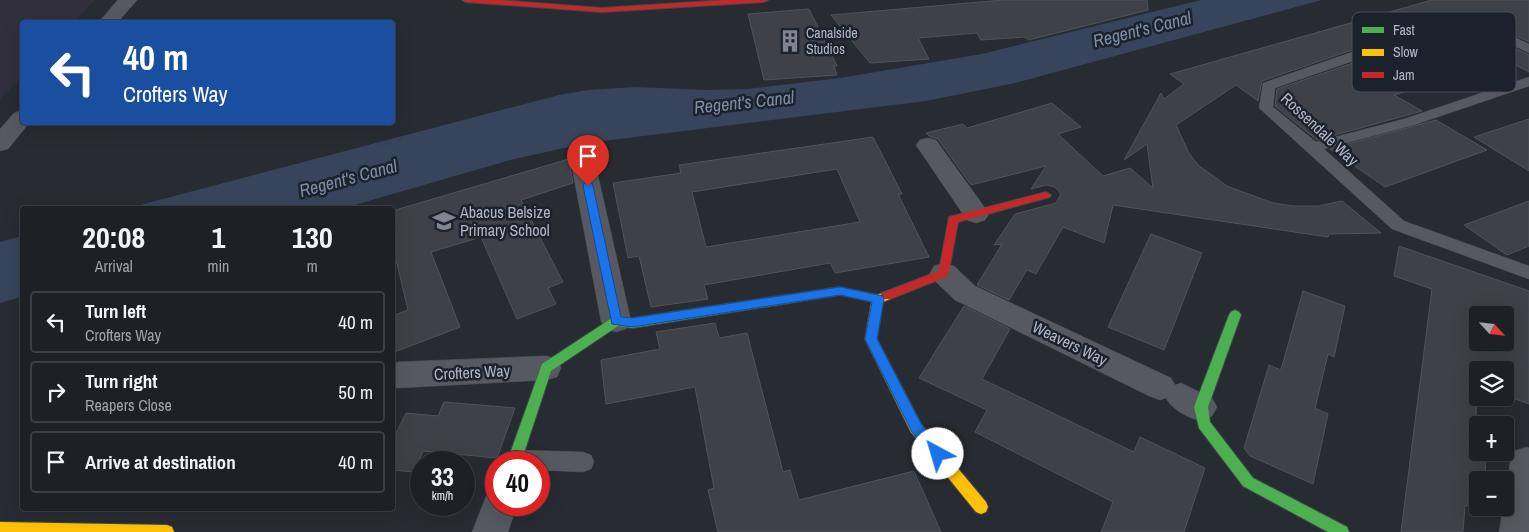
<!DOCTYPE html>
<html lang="en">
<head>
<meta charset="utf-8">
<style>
	:root { --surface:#1d2126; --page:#2a2e32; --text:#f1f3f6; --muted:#a0a3a7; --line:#3b3e43 }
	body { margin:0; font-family:"Archivo Narrow",sans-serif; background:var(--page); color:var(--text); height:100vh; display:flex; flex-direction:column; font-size:19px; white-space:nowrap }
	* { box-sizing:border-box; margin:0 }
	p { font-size:16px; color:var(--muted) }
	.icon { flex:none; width:28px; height:28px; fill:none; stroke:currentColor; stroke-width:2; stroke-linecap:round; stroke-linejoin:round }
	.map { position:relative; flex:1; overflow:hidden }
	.side { position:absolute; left:20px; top:206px; width:375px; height:305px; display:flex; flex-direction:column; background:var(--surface); border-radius:5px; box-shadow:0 5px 20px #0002,0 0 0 1px var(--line) }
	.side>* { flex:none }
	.hud { position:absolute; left:20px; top:20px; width:375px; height:105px; border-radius:5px; box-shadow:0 5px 20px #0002,0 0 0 1px var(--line); background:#1a4fa0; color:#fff; overflow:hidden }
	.needle { width:32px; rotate:117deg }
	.controls { position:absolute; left:1469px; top:306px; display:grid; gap:10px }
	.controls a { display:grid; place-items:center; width:45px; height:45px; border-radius:5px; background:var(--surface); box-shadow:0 5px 20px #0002,0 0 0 1px var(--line); font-size:25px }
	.speed { position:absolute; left:410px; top:451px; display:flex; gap:10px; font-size:25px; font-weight:700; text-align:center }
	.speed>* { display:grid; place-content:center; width:65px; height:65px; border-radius:50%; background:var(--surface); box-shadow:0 5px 20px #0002,0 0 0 1px var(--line); line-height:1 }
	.speed small { font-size:12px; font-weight:400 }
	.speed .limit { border:8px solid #d22; background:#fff; color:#111 }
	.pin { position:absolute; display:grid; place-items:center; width:42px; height:42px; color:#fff; margin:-51px -21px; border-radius:50% 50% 50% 0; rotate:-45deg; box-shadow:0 0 5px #0007 }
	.pin .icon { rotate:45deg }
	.me { position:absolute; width:55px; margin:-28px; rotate:321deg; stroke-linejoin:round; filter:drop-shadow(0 0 4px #0008) }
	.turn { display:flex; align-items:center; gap:18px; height:105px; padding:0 20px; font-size:22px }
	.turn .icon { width:65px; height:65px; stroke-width:2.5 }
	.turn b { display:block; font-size:35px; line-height:42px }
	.eta { display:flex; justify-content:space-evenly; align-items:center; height:85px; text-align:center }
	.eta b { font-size:30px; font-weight:800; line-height:35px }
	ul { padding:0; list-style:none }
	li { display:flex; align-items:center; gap:15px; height:62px; margin:0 10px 8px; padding:0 10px; border:2px solid var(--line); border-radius:5px }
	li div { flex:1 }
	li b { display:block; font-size:19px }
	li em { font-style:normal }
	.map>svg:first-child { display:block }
	.medical { fill:#302f3b }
	.water { fill:#36455b }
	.building { fill:#3e4147; stroke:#4f535a; fill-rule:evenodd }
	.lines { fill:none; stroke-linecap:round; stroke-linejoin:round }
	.lane-casing { stroke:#44484d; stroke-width:1 }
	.street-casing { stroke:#44484d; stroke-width:1 }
	.fast-casing { stroke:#44484d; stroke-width:2 }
	.slow-casing { stroke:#44484d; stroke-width:2 }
	.jam-casing { stroke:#44484d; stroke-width:2 }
	.lane { fill:#565960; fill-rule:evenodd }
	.street { fill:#565960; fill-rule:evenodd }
	.fast { fill:#4caf50; fill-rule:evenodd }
	.slow { fill:#ffc107; fill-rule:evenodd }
	.jam { fill:#c62828; fill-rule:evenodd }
	.route { fill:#1a73e8; stroke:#114b97 }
	.labels { text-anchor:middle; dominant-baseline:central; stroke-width:5; stroke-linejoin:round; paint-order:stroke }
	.far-poi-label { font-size:14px; fill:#b0b7c4; stroke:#1b222c; text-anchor:start }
	.street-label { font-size:16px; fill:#b0b7c4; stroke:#1b222c }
	.poi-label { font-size:16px; fill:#b0b7c4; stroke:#1b222c; text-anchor:start }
	.water-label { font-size:18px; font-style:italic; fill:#7a8eaa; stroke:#1b222c }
	.key { fill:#1b222c; stroke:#484f5a; stroke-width:1 }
	.key-label { font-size:14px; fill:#b0b7c4 }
</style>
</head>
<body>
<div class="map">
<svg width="1529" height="532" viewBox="0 0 1529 532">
	<rect width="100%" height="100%" fill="#272c32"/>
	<polygon class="medical" points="0,0 95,0 74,22 22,22 22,77 0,100"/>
	<g class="water">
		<polygon points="1201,0 1322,0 1015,83 926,101 587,143 510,160 341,209 125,209 559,95 588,90 635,87 706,90 747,89 840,78 982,54"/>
		<polygon points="22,236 22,297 0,303 0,242"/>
	</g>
	<g class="building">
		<polygon points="1003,0 1147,0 1148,10 1029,40 1025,37 981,40 977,33 918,38 929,59 870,63 831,15"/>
		<polygon points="1432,0 1529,0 1529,42 1473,16 1413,29 1262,81 1258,101 1236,85 1176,125 1189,153 1198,165 1227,186 1273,203 1293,206 1318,206 1342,201 1381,233 1329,234 1328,237 1113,205 1104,243 1063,227 1036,274 1027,270 1009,300 977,285 1002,244 994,245 1015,214 1056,203 1061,194 1055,187 1046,185 1031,189 1046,166 971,185 938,139 929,136 926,133 963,124 967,128 1052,103 1081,127 1058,134 1103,176 1130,168 1153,188 1147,144 1124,160 1161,93 1164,99 1184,84 1170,74"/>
		<polygon points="809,9 837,66 834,66 837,75 764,80 748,14"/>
		<polygon points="1472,28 1529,55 1529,72 1506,60 1394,95 1422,111 1317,140 1275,106 1277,89 1423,39"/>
		<polygon points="1529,119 1529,171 1474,137"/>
		<polygon points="1436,120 1487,150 1385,187 1330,149"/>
		<path d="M873 137 902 194H898L929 257 835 273 830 263 704 285 708 299 651 307 639 256 628 258 613 183 681 173 679 165ZM837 169 860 222 706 247 692 192Z"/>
		<polygon points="579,156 580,158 573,161 570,166 573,183 521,200 563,282 548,288 556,304 517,319 481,237 431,252 460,327 392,353 392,316 408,310 392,243 392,211"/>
		<polygon points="1529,201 1529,246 1507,255 1464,225"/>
		<polygon points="1151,234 1202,253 1164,350 1108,327"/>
		<path d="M1399 246 1529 291V404L1505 395V370H1478L1475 438 1478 439V452H1486L1485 480H1478V508H1483V513L1465 505 1463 532H1401L1432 289 1394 276ZM1478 315H1505V342H1478Z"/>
		<polygon points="1303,291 1345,306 1334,357 1328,354 1315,408 1328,414 1313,484 1250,456 1244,448 1269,365 1281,370"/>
		<polygon points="964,306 1010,329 982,379 1134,452 1140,437 1205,468 1184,532 1101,532 1113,502 975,432 987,410 919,378"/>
		<polygon points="715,323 719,338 747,333 783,472 790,470 799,500 914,471 941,532 718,532 708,490 714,488 695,387 606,404 601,360 660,349 656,332"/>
		<polygon points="444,402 515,408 497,458 423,451 414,472 392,470 392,441 406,413 438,416"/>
	</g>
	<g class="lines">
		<defs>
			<g id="lane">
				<polygon points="1473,18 1529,44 1529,53 1472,26 1422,37 1275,88 1273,107 1316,142 1404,119 1529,77 1529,86 1414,125 1324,149 1404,221 1529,266 1529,279 1392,229 1259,108 1263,83 1413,31"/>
				<polygon points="515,450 583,452 591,455 594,462 591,469 583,472 539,470 539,462 506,462 504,459 507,452"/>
			</g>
			<g id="street">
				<polygon points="118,0 137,0 118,22 99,22"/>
				<polygon points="22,111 22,122 30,122 8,149 0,151 0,129 14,113"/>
				<polygon points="928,138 936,140 985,208 989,214 985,220 976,223 967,220 916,145 920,140"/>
				<polygon points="584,159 593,162 596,167 631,321 626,329 616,332 606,329 601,321 572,167 575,162"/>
				<path d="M944 263 954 266 975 286 1171 378 1175 385 1181 383 1212 398 1217 407 1212 416C1209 418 1204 420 1200 420 1188 419 1171 408 1166 398L1160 400 1149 396 955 300 934 280 930 273 934 266Z"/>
				<polygon points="546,356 557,359 561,368 557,377 546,380 398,388 392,386 392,364 398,362"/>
				<polygon points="1527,447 1529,448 1529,532 1499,532 1503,508 1505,508 1510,462 1515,451"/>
				<polygon points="496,490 496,505 517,505 508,532 472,532 487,494"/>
			</g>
			<g id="fast">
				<polygon points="840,287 878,295 882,296 884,299 882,302 878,303 840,295 632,328 618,326 551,371 521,462 507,462 542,364 612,318 616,316 632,318"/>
				<polygon points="1235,310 1239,312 1241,315 1208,407 1210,422 1253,478 1347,527 1349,532 1328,532 1243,486 1199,428 1194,407 1229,315 1231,312"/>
			</g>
			<g id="slow">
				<polygon points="886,292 890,293 892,296 890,299 883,302 877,339 921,424 986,502 988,507 986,512 981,514 976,512 911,432 865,339 872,299 874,296"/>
				<polygon points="0,522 167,525 172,527 174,532 0,532"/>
			</g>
			<g id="jam">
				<polygon points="462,0 498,0 602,8 726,0 768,0 764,2 602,12 466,2"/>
				<polygon points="1046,192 1051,195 1050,197 958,222 948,276 890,299 882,299 880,296 882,293 939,271 949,217"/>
			</g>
		</defs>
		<use href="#lane" class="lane-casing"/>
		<use href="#street" class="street-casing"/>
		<use href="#fast" class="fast-casing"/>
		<use href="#slow" class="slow-casing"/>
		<use href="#jam" class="jam-casing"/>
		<use href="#lane" class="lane"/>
		<use href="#street" class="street"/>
		<use href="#fast" class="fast"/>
		<use href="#slow" class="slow"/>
		<use href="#jam" class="jam"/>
	</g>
	<polygon class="route" points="584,183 592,183 593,186 621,317 632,318 840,287 883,296 884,299 877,339 921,424 943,450 945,454 943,459 938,460 933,459 912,432 865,339 872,302 840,295 632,327 612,324 583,186"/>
	<defs>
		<symbol id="building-bare" viewBox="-9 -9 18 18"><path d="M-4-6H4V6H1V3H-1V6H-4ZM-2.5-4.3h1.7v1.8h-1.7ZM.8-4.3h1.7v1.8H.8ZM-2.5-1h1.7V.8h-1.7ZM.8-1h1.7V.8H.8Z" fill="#808691" stroke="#1b222c" stroke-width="2.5" paint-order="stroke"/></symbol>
		<symbol id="school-bare" viewBox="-9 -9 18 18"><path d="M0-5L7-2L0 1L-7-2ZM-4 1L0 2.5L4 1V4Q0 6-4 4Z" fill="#808691" stroke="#1b222c" stroke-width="2.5" paint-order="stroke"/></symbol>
	</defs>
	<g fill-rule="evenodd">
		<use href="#building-bare" x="774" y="25" width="32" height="32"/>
		<use href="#school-bare" x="428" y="205" width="32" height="32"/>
	</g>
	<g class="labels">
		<g class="far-poi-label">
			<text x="806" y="33">Canalside<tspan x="806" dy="16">Studios</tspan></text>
		</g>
		<g class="street-label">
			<text transform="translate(1320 129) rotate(43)">Rossendale Way</text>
			<text transform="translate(1070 343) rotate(26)">Weavers Way</text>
			<text transform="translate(472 372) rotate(-3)">Crofters Way</text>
		</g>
		<g class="poi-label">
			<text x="460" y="212">Abacus Belsize<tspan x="460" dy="18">Primary School</tspan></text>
		</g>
		<g class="water-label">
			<text transform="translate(1142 29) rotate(-14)">Regent's Canal</text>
			<text transform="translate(744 102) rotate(-6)">Regent's Canal</text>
			<text transform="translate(348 178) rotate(-15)">Regent's Canal</text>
		</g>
	</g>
	<rect x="1352" y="12" width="164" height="80" rx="8" class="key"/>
	<rect x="1362" y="27" width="22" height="6" fill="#4caf50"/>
	<rect x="1362" y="49" width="22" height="7" fill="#ffc107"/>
	<rect x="1362" y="72" width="22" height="6" fill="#c62828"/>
	<g class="key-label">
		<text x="1393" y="35">Fast</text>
		<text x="1393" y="57">Slow</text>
		<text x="1393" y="80">Jam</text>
	</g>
</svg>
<div class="controls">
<a><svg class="needle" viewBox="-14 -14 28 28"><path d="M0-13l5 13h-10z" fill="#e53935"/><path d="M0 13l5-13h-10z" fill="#a0a3a7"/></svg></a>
<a><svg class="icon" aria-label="layers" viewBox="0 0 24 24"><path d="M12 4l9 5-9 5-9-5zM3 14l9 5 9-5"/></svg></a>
<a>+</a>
<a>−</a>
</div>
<div class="speed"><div>33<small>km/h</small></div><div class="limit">40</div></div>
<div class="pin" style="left:588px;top:186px;background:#d93025"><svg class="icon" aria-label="arrive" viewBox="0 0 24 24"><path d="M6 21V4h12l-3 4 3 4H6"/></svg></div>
<svg class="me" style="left:938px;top:454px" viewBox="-20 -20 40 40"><circle r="19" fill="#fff"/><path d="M0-13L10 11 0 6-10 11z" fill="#1a73e8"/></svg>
<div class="hud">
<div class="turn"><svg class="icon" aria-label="left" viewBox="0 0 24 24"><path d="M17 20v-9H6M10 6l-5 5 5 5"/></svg><div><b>40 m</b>Crofters Way</div></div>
</div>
<section class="side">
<div class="eta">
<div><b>20:08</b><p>Arrival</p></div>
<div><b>1</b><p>min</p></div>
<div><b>130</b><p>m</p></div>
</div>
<ul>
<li><svg class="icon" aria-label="left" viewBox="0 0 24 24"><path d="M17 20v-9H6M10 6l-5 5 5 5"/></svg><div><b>Turn left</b><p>Crofters Way</p></div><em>40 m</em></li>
<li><svg class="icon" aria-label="right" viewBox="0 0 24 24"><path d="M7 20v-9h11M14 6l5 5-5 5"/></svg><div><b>Turn right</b><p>Reapers Close</p></div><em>50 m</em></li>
<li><svg class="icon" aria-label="arrive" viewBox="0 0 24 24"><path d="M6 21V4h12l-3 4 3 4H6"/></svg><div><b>Arrive at destination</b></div><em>40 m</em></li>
</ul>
</section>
</div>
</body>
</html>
